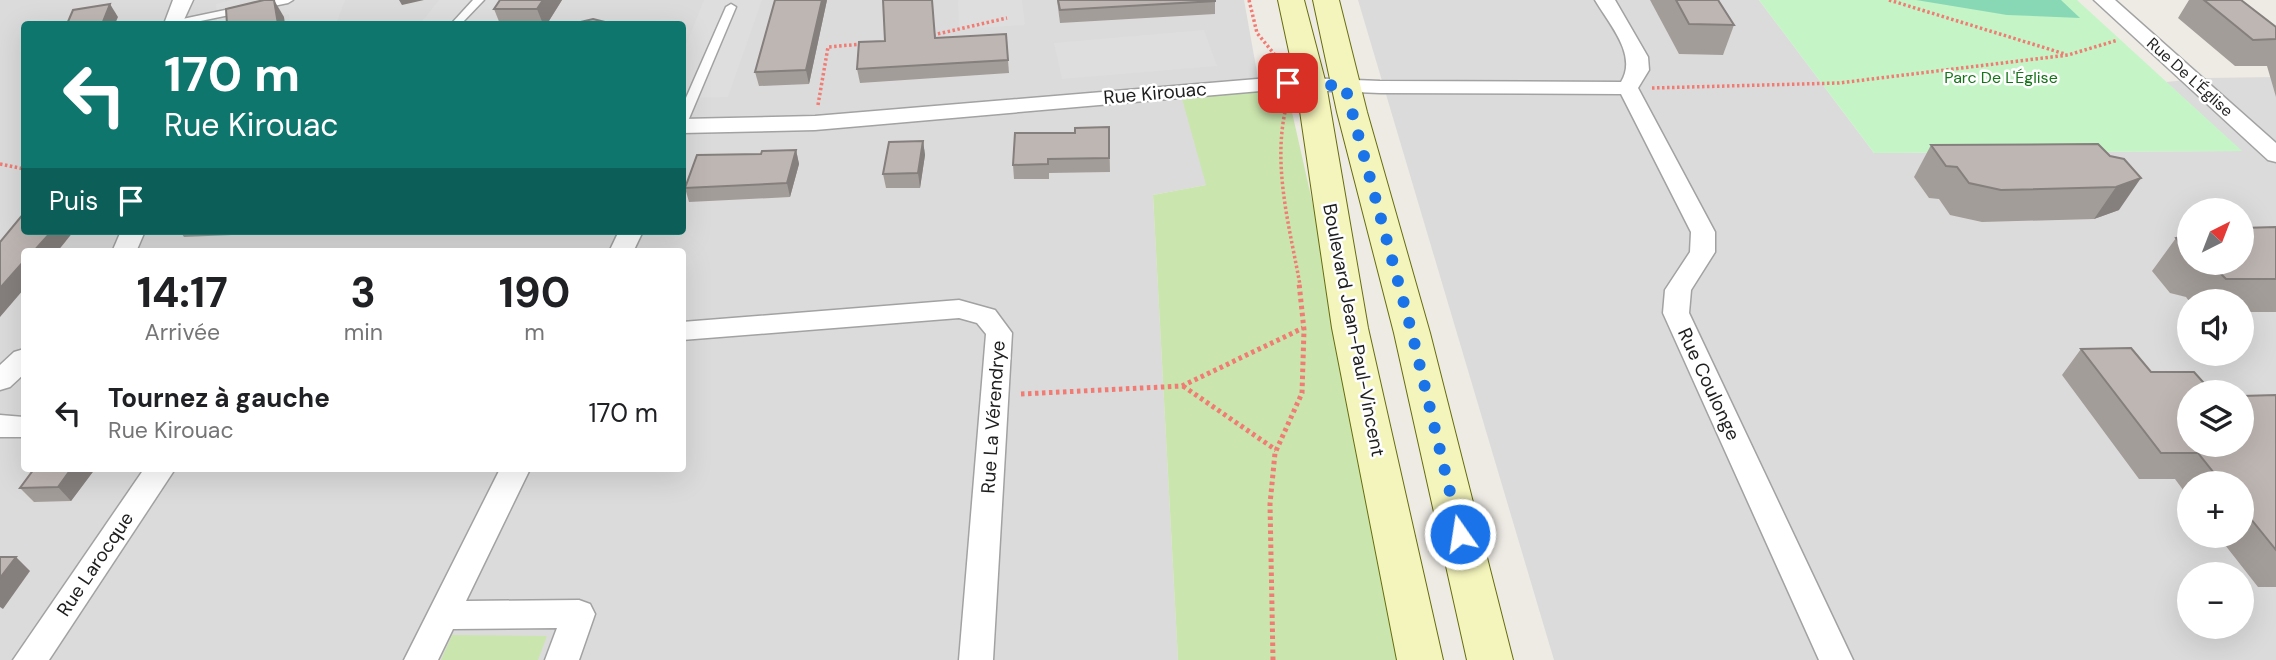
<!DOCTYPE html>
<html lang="fr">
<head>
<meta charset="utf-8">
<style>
	:root { --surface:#fff; --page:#f6f6f6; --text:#202124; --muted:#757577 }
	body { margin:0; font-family:"DM Sans",sans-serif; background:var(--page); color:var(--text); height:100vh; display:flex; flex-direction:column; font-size:26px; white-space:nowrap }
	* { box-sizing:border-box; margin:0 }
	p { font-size:23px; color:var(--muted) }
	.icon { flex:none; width:38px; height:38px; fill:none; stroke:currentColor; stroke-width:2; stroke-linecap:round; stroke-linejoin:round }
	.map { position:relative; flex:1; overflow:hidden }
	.panel { position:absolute; left:21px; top:248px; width:665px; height:224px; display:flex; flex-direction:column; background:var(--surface); border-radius:7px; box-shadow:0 7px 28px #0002 }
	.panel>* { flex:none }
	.guide { position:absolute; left:21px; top:21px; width:665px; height:214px; border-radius:7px; box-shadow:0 7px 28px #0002; background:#0f766e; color:#fff; overflow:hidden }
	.needle { width:46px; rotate:42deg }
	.fabs { position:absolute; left:2177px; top:198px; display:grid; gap:14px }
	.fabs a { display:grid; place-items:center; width:77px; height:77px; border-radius:50%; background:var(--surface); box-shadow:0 7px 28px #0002; font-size:35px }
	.pin { position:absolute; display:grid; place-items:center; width:60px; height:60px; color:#fff; margin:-30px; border-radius:14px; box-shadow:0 4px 10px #0006 }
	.me { position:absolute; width:77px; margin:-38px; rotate:347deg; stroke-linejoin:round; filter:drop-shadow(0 0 5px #0008) }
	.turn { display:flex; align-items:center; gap:24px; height:147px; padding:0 28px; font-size:32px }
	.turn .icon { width:91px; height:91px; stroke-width:2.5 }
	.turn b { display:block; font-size:49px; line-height:60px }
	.then { display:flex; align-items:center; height:66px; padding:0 28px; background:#0003; gap:14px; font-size:26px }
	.eta { display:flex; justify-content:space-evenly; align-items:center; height:119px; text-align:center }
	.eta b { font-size:42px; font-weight:700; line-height:49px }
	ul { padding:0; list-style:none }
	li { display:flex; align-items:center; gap:21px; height:91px; padding:0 28px }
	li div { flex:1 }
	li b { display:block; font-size:26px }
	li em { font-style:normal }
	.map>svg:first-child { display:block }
	.residential { fill:#dcdbdb; fill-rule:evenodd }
	.grass { fill:#cbe5ae }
	.park { fill:#c5f5c7 }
	.pitch { fill:#88d8b6 }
	.parking { fill:#dedede }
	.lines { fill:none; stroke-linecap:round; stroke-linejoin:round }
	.lane-casing { stroke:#a2a2a2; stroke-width:3 }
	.street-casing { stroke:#a2a2a2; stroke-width:3 }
	.secondary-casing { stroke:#676d0d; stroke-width:2 }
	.path-far1 { stroke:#f07c74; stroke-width:3.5; stroke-dasharray:2.5 2.5; stroke-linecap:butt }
	.path { stroke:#f07c74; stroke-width:5; stroke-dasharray:3.5 3.5; stroke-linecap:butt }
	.lane { fill:#fff; fill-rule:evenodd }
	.street { fill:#fff; fill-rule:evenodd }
	.secondary { fill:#f4f5bc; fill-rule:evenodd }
	.wall { fill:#a39d99 }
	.shaded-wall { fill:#857f7d }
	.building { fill:#beb6b2; stroke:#857f7d; stroke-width:2 }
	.route { stroke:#1a73e8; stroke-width:12; stroke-dasharray:0 21.6 }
	.labels { text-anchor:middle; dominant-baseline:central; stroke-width:5; stroke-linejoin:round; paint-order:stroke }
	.far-park-label { font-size:16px; fill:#137517; stroke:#fff }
	.far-street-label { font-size:16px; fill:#1e1e1e; stroke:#fff }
	.street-label { font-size:19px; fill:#1e1e1e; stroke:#fff }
</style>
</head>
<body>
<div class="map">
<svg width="2276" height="660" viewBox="0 0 2276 660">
	<rect width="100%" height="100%" fill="#eeebe5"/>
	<g class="residential">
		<path d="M0 0H1244L1260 89 1206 185 1153 195 1178 660H0ZM24 24H682V231H24ZM24 252H682V469H24Z"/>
		<path d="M1358 0H1759L1874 153 2241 151 2166 82 2205 78 2276 77V660H1554ZM2189 210H2242V262H2189ZM2189 301H2242V354H2189ZM2189 392H2242V444H2189ZM2189 483H2242V536H2189ZM2189 574H2242V626H2189Z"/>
	</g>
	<g class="grass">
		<polygon points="1260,89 1292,112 1415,660 1178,660 1153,195 1206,185 1181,95"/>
		<polygon points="452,635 547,636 538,660 441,660"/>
	</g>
	<polygon class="park" points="1759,0 2077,0 2242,151 1874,153"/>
	<polygon class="pitch" points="1916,0 2061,0 2080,18 2007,15"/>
	<g class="parking">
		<polygon points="232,0 240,0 240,6 268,0 345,0 336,24 290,24 289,14 243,24 217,24 216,4"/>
		<polygon points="439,0 513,0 496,24 420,24"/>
		<polygon points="704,0 762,0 728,97 683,98 683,52"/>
		<polygon points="958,0 1022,0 1025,25 959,29"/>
		<polygon points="1204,30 1217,66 1062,79 1054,43"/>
	</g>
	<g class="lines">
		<defs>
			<g id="lane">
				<polygon points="273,0 293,0 288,3 186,24 168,24 173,21"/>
				<polygon points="473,0 484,0 461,24 451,24"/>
				<polygon points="731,4 736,7 688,121 682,124 682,107 726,7"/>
			</g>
			<g id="street">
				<polygon points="173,0 193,0 182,24 164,24"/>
				<path d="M1595 0H1615L1648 57 1649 70 1638 88 1715 232V252L1691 290 1689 313 1853 660H1819L1663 313 1665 290 1690 252 1691 232 1621 94 1380 93 1282 89 815 130 682 133V119L815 116 1282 77 1380 81 1621 82C1638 55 1609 24 1595 0Z"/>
				<polygon points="2094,0 2115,0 2276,143 2276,162 2268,160"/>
				<polygon points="121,231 145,231 136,252 112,252"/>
				<polygon points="619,231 643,231 633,252 609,252"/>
				<polygon points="959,300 995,310 1012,333 993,660 959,660 986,334 977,323 959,318 682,340 682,322"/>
				<polygon points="24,349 24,374 10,387 0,390 0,365 14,352"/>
				<polygon points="0,415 24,417 24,437 0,437"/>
				<polygon points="144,469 175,469 49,660 13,660"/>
				<polygon points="500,469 530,469 466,601 579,600 590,604 595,614 579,660 545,660 557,628 453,629 438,660 404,660"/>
			</g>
			<g id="secondary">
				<polygon points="1278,0 1304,0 1326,84 1368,328 1443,660 1397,660 1332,328 1296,84"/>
				<polygon points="1313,0 1339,0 1367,112 1430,333 1513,660 1467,660 1394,333 1337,112"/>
			</g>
		</defs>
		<use href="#lane" class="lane-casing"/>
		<use href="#street" class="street-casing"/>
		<use href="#secondary" class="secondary-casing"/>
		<g class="path-far1">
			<polyline points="1249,0 1257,33 1275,55"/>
			<polyline points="1889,0 2065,54"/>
			<polyline points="933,35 1007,18"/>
			<polyline points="1652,88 1839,83 2068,55 2118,40"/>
			<polyline points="818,105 828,47 862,44"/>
			<path d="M1285 112C1273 169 1290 229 1300 285"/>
			<polyline points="0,164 24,169"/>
		</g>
		<g class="path">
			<polyline points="1183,386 1276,450"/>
			<polyline points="1021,394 1182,386 1303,328"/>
			<polyline points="1273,660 1270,504 1275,453 1302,393 1304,330 1299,283"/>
		</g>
		<use href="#lane" class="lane"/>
		<use href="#street" class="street"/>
		<use href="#secondary" class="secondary"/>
	</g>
	<g class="wall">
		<polygon points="562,0 547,24 500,24 494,9"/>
		<polygon points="827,0 809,84 759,86 755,72"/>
		<polygon points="1057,0 1215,0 1215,14 1060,23"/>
		<polygon points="1650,0 1718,0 1734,25 1723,55 1679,54"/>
		<polygon points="2189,0 2241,0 2276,27 2276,97 2267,66 2235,66 2178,18"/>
		<polygon points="1006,34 1009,73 860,83 857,69 936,38"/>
		<polygon points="1109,127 1110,172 1049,173 1049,179 1014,179 1013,165 1075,133"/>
		<polygon points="923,141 925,155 920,188 886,188 883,174"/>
		<polygon points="1931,145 2110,156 2119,210 2094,219 1982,222 1950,215 1939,199 1929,198 1914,177"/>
		<polygon points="796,150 799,164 790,197 689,202 685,188 761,154"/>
		<polygon points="2276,227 2276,312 2242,312 2242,301 2189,301 2186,297 2170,293 2152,271 2176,238 2189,234 2189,262 2242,262"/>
		<polygon points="180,231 282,231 280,233 184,237"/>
		<polygon points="2081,349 2189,444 2276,395 2276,587 2258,587 2218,536 2242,536 2242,483 2189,483 2189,498 2175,479 2139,479 2062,375"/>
		<polygon points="95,469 71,501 34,502 20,488"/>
	</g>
	<g class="shaded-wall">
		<polygon points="274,0 284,17 285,24 278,24"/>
		<polygon points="399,0 424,0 402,5"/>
		<polygon points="543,0 562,0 547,24 543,24 537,9"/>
		<polygon points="822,0 827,0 809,84 806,70"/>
		<polygon points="110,4 118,17 115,24 102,24"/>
		<polygon points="923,141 925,155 920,188 918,173"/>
		<polygon points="796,150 799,164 790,197 787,183"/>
		<polygon points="2141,178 2119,210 2094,219 2116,187"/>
		<polygon points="52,231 74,231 57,252 33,252"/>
		<polygon points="24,261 24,289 0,317 0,288"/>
		<polygon points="71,469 95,469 71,501 58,487"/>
		<polygon points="16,557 30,571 3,609 0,607 0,578"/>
	</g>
	<g class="building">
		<polygon points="264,0 274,0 278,24 227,24 226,9"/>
		<polygon points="500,0 543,0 537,9 494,9"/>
		<polygon points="775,0 822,0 806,70 755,72"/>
		<polygon points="883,0 932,0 935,38 1006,34 1008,60 857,69 859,42 885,41"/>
		<polygon points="1058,0 1215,0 1215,1 1060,10"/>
		<polygon points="1676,0 1718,0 1734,25 1689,24"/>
		<polygon points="2204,0 2241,0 2276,27 2276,39 2253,40"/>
		<polygon points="110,4 102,24 67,24 73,10"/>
		<polygon points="593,19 613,24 572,24"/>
		<polygon points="1109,127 1109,158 1048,159 1048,164 1013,165 1015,133 1075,133 1075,128"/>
		<polygon points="923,141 918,173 883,174 889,142"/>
		<polygon points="2098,144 2110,156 2124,159 2141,178 2116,187 2001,190 1969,183 1957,167 1946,166 1931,145"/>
		<polygon points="796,150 787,183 685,188 697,155 761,154 762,151"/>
		<polygon points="24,213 24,231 52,231 33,252 24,252 24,261 0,288 0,242"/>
		<polygon points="2276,227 2276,279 2226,279 2211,264 2203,262 2242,262 2242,228"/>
		<polygon points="2189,234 2189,254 2176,238"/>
		<polygon points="2131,348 2151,372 2194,372 2212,392 2189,392 2189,444 2242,444 2242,396 2276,395 2276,550 2242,508 2242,483 2222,483 2198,453 2161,453 2081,349"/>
		<polygon points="34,469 71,469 58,487 20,488"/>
		<polygon points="0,557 16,557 0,578"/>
	</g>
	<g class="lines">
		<polyline class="route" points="1288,83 1345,86 1412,333 1460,534"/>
	</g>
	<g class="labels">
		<g class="far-park-label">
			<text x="2001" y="77">Parc De L'Église</text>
		</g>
		<g class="far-street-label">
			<text transform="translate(2190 77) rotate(42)">Rue De L'Église</text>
		</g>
		<g class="street-label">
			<text transform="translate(1155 93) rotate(-5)">Rue Kirouac</text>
			<text transform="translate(1354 330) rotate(79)">Boulevard Jean-Paul-Vincent</text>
			<text transform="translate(1709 384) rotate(65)">Rue Coulonge</text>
			<text transform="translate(993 417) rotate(-86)">Rue La Vérendrye</text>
			<text transform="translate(95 564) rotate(-56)">Rue Larocque</text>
		</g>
	</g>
</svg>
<div class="fabs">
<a><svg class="needle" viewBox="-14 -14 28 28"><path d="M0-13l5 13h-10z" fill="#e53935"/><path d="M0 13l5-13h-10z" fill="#757577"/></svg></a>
<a><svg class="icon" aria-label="sound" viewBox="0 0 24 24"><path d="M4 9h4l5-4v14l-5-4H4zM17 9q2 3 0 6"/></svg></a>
<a><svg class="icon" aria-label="layers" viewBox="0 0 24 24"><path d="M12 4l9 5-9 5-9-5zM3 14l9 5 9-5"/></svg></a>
<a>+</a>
<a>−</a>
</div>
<div class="pin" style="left:1288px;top:83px;background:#d93025"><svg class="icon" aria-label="arrive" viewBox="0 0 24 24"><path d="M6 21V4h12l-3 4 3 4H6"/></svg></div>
<svg class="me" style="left:1460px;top:534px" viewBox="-20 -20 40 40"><circle r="17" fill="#1a73e8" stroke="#fff" stroke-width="3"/><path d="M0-11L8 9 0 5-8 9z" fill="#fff"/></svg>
<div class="guide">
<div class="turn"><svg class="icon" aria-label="left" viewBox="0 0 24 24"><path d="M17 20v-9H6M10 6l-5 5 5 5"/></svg><div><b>170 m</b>Rue Kirouac</div></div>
<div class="then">Puis<svg class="icon" aria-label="arrive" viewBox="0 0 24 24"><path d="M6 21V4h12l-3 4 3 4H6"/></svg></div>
</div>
<section class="panel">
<div class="eta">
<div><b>14:17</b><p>Arrivée</p></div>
<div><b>3</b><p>min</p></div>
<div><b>190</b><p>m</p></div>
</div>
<ul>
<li><svg class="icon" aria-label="left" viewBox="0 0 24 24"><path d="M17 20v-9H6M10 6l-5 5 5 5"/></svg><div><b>Tournez à gauche</b><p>Rue Kirouac</p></div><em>170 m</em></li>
</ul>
</section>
</div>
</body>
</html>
